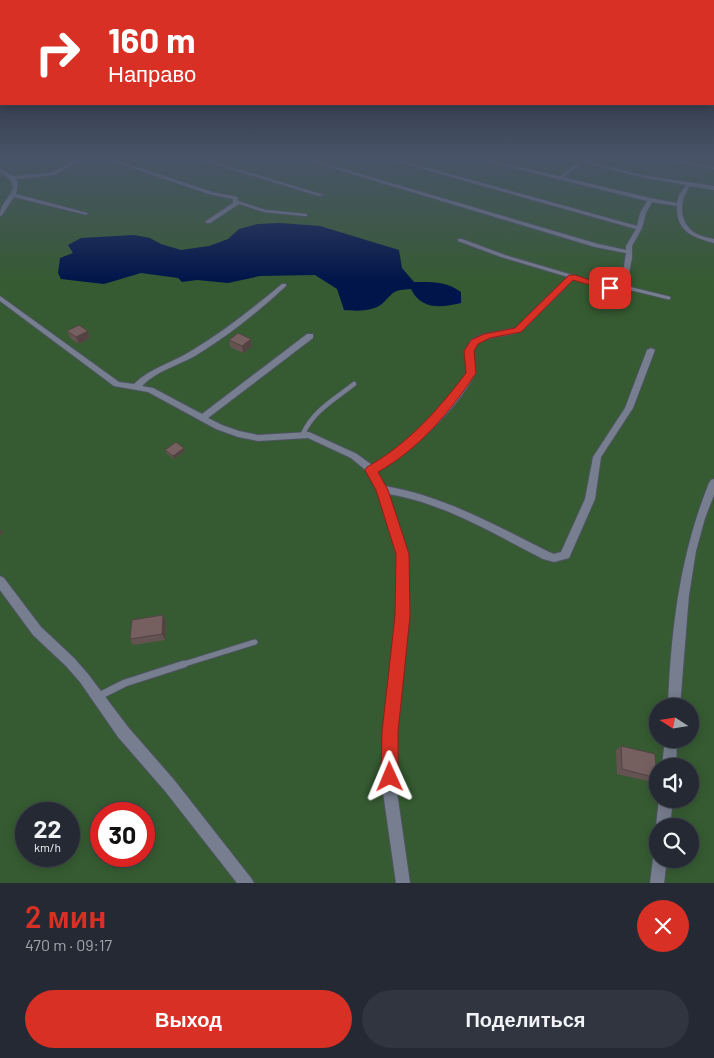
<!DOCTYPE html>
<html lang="ru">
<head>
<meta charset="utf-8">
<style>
	:root { --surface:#242934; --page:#303540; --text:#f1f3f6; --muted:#a3a6ac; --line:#41454f; --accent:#d93025 }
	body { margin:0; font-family:Barlow,sans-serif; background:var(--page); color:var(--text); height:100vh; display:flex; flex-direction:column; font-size:19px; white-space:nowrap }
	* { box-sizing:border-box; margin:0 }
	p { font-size:16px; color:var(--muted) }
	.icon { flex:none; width:28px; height:28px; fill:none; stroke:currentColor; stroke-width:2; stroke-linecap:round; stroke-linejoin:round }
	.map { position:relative; height:883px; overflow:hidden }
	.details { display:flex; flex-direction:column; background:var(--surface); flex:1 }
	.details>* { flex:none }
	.guide { position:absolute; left:0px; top:0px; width:715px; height:105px; box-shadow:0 2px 12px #0003,0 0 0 1px var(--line); background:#d93025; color:#fff; overflow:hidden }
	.needle { width:32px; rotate:282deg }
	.buttons { position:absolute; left:649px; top:698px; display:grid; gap:10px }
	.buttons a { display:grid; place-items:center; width:50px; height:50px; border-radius:50%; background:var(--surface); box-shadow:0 2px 12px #0003,0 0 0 1px var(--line); font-size:25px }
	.speed { position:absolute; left:15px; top:802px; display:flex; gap:10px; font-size:25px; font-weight:700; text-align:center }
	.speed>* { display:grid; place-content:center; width:65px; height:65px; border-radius:50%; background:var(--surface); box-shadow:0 2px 12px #0003,0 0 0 1px var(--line); line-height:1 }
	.speed small { font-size:12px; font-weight:400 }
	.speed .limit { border:8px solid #d22; background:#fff; color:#111 }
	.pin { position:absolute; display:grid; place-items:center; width:42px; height:42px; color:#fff; margin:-21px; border-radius:10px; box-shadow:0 2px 8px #0006 }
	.me { position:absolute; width:55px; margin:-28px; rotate:359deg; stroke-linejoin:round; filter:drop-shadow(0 0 4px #0008) }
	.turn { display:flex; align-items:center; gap:18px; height:105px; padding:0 25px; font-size:22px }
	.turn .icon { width:65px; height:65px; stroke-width:2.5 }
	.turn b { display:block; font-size:35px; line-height:42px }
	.round { display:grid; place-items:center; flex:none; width:52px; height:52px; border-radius:26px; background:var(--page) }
	.head { display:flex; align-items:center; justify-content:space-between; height:85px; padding:0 25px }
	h1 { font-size:30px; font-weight:600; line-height:38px; color:var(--accent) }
	.action { display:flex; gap:10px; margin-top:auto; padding:10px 25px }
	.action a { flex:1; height:58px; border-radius:30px; background:var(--accent); color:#fff; font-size:20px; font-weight:600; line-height:58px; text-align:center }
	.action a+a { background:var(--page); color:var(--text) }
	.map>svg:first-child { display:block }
	.green { fill:#365b32; fill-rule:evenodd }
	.water { fill:#01154a }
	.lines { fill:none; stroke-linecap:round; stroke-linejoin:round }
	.service-far4-casing { stroke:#4e5360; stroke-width:4 }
	.service-far3-casing { stroke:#4e5360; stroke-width:4.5 }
	.service-far2-casing { stroke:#4e5360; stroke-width:6 }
	.service-far1-casing { stroke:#4e5360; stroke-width:7 }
	.service-casing { stroke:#4e5360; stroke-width:9 }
	.minor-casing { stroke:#4e5360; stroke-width:2 }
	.service-far4 { stroke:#767e8f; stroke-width:2.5 }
	.service-far3 { stroke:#767e8f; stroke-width:3 }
	.service-far2 { stroke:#767e8f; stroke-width:4.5 }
	.service-far1 { stroke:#767e8f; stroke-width:5 }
	.service { stroke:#767e8f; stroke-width:7 }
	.minor { fill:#767e8f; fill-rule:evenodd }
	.wall { fill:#655352 }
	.shaded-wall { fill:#524342 }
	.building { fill:#75605f; stroke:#524342 }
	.route { fill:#d93025; stroke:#8d1f18 }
</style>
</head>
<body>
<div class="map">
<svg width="714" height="883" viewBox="0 0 714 883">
	<rect width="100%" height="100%" fill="#303746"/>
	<path class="green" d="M0 158H714V883H0ZM658 706H690V739H658ZM658 766H690V799H658ZM26 814H69V856H26ZM101 814H144V856H101ZM658 826H690V859H658Z"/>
	<path class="water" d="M280 223 320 226 399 250 402 268 414 282C432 282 446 281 461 292V303C441 308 421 310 411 289 393 290 395 291 383 303 374 312 356 311 344 310L337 289 315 275 260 276 228 283 197 280 182 282 178 278 141 273 104 284 61 279 58 273 60 258 73 253 68 245 81 238 134 235 150 238 161 244 181 250 209 246 228 239 239 229 258 224Z"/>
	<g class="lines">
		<defs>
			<g id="service-far4">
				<polyline points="560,178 583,161"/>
				<polyline points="237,202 265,211 306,215"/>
			</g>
			<polyline id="service-far3" points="624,287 669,298"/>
			<path id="service-far2" d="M303 434C313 411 335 399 354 384"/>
			<polyline id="service-far1" points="181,665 255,642"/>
			<polyline id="service" points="99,696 125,683 184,664"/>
			<g id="minor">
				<path d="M79 158H85L54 175 16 179 18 184 16 194 87 213V215L14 197 2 215 0 216C0 196 29 190 0 172V169L13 176 51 173Z"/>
				<polygon points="103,158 110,158 212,192 237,197 239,204 210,223 206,223 206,221 233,203 233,199 209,194"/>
				<polygon points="194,158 201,158 324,195 319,196"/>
				<path d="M299 158H306L598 244 626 250V246L636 229 384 158H392L637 226 640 213 647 201 474 158H482L650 198 677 203 679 195 686 185 641 177 566 158H574L641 175 714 186V190L690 186C679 200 678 222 695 233 700 236 707 238 714 239V243C693 237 676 232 677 206L652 202 646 213 642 228 632 246V258L626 288 613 291 573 279C562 291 550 303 538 314 533 319 528 326 522 330 511 338 490 334 478 343 467 351 478 365 474 375 457 410 410 453 376 471L385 486C444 496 497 526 549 552L554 554 561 552 585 499 593 457 625 408 647 350 651 348 655 350 633 408 601 457 595 499 569 558 554 562 543 559C494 534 444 503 388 494L408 554V616L396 732V763L397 792 410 883H396L383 792 382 763 384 732 396 616 398 554 377 489 368 472 351 458 308 438 258 441 238 437 216 429 148 392 114 386 0 301V296L119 382 134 384C150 368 172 363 191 351 223 332 253 308 282 284H286V286C258 312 228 336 195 356 177 366 156 371 142 386L153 388 202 414 307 334H313V338L208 418 222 425 239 431 258 435 309 432 357 454 372 465 394 451 409 439 438 412 451 397 467 373 465 351 471 340 484 334 516 328 568 277 501 257 458 241V239H462L505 255 613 287 621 286 626 253 595 247Z"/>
				<polygon points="655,158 665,158 714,167 714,169"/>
				<path d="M714 479V495L705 518 696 551 689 595 680 706H668C671 629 680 555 709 483L711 480Z"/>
				<polygon points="0,576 4,578 41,627 74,658 88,674 128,727 175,781 251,878 254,883 237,883 165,791 118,737 80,682 66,666 33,635 0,590"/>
				<polygon points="665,739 677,739 676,766 662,766"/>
				<polygon points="659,799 673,799 670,826 658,826 658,830 656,826"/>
				<polygon points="658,853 658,859 667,859 664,883 650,883 653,859 655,854"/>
			</g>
		</defs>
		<use href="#service-far4" class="service-far4-casing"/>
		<use href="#service-far3" class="service-far3-casing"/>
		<use href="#service-far2" class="service-far2-casing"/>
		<use href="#service-far1" class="service-far1-casing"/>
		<use href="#service" class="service-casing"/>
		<use href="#minor" class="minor-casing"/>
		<use href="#service-far4" class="service-far4"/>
		<use href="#service-far3" class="service-far3"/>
		<use href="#service-far2" class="service-far2"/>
		<use href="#service-far1" class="service-far1"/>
		<use href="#service" class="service"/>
		<use href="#minor" class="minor"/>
	</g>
	<g class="wall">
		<polygon points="67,331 88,331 90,338 79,344 70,338"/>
		<polygon points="229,340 252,346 243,353 230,347"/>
		<polygon points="184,448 185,451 174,459 166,453 165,450"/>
		<polygon points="163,615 166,621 165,640 133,645 130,639"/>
		<polygon points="621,746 657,778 652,782 617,774 616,750"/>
	</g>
	<g class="shaded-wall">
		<polygon points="88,331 90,338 79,344 76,337"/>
		<polygon points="251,339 252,346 243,353 242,346"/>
		<polygon points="184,448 185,451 174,459 173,456"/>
		<polygon points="0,529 3,533 0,535"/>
		<polygon points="163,615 166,621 165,640 162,634"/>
	</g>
	<g class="building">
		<polygon points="79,325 88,331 76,337 67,331"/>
		<polygon points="238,333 251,339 242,346 229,340"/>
		<polygon points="176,442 184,448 173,456 165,450"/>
		<polygon points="163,615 162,634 130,639 132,620"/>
		<polygon points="621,746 655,754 657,778 622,769"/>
	</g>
	<linearGradient id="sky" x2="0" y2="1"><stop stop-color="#1a1e26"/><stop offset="0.56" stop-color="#485368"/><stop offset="1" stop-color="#485368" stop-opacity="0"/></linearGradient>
	<rect width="714" height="282" fill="url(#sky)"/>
	<path class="route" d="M569 275H575L614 288 610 291 573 280 521 332 490 338 478 344 474 351 476 373C450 412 419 449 378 472L388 490 409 554 410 616 398 732V777L396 783 390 786 383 783 381 777 382 732 395 616 396 554 376 490 365 470 367 467C408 444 438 410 466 373L464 351 471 340 484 334 515 328Z"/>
</svg>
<div class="buttons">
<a><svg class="needle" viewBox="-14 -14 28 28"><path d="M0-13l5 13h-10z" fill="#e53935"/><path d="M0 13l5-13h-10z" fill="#a3a6ac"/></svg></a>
<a><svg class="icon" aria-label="sound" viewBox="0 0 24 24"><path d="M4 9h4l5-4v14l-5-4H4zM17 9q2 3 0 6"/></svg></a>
<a><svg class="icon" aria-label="search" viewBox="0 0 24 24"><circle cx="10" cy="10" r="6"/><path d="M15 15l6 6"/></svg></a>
</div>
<div class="speed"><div>22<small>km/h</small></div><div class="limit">30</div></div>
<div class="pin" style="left:610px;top:288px;background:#d93025"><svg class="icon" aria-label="arrive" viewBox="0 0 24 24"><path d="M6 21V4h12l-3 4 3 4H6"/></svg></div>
<svg class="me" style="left:390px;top:777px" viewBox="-20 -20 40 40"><path d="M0-17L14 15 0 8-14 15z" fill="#d93025" stroke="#fff" stroke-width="4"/></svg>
<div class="guide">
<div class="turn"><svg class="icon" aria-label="right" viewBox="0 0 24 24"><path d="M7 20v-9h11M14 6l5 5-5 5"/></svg><div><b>160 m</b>Направо</div></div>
</div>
</div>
<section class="details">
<div class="head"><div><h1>2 мин</h1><p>470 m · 09:17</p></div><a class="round" style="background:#d93025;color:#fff"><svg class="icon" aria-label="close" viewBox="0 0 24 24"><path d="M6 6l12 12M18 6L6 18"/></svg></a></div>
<div class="action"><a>Выход</a><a>Поделиться</a></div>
</section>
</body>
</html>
